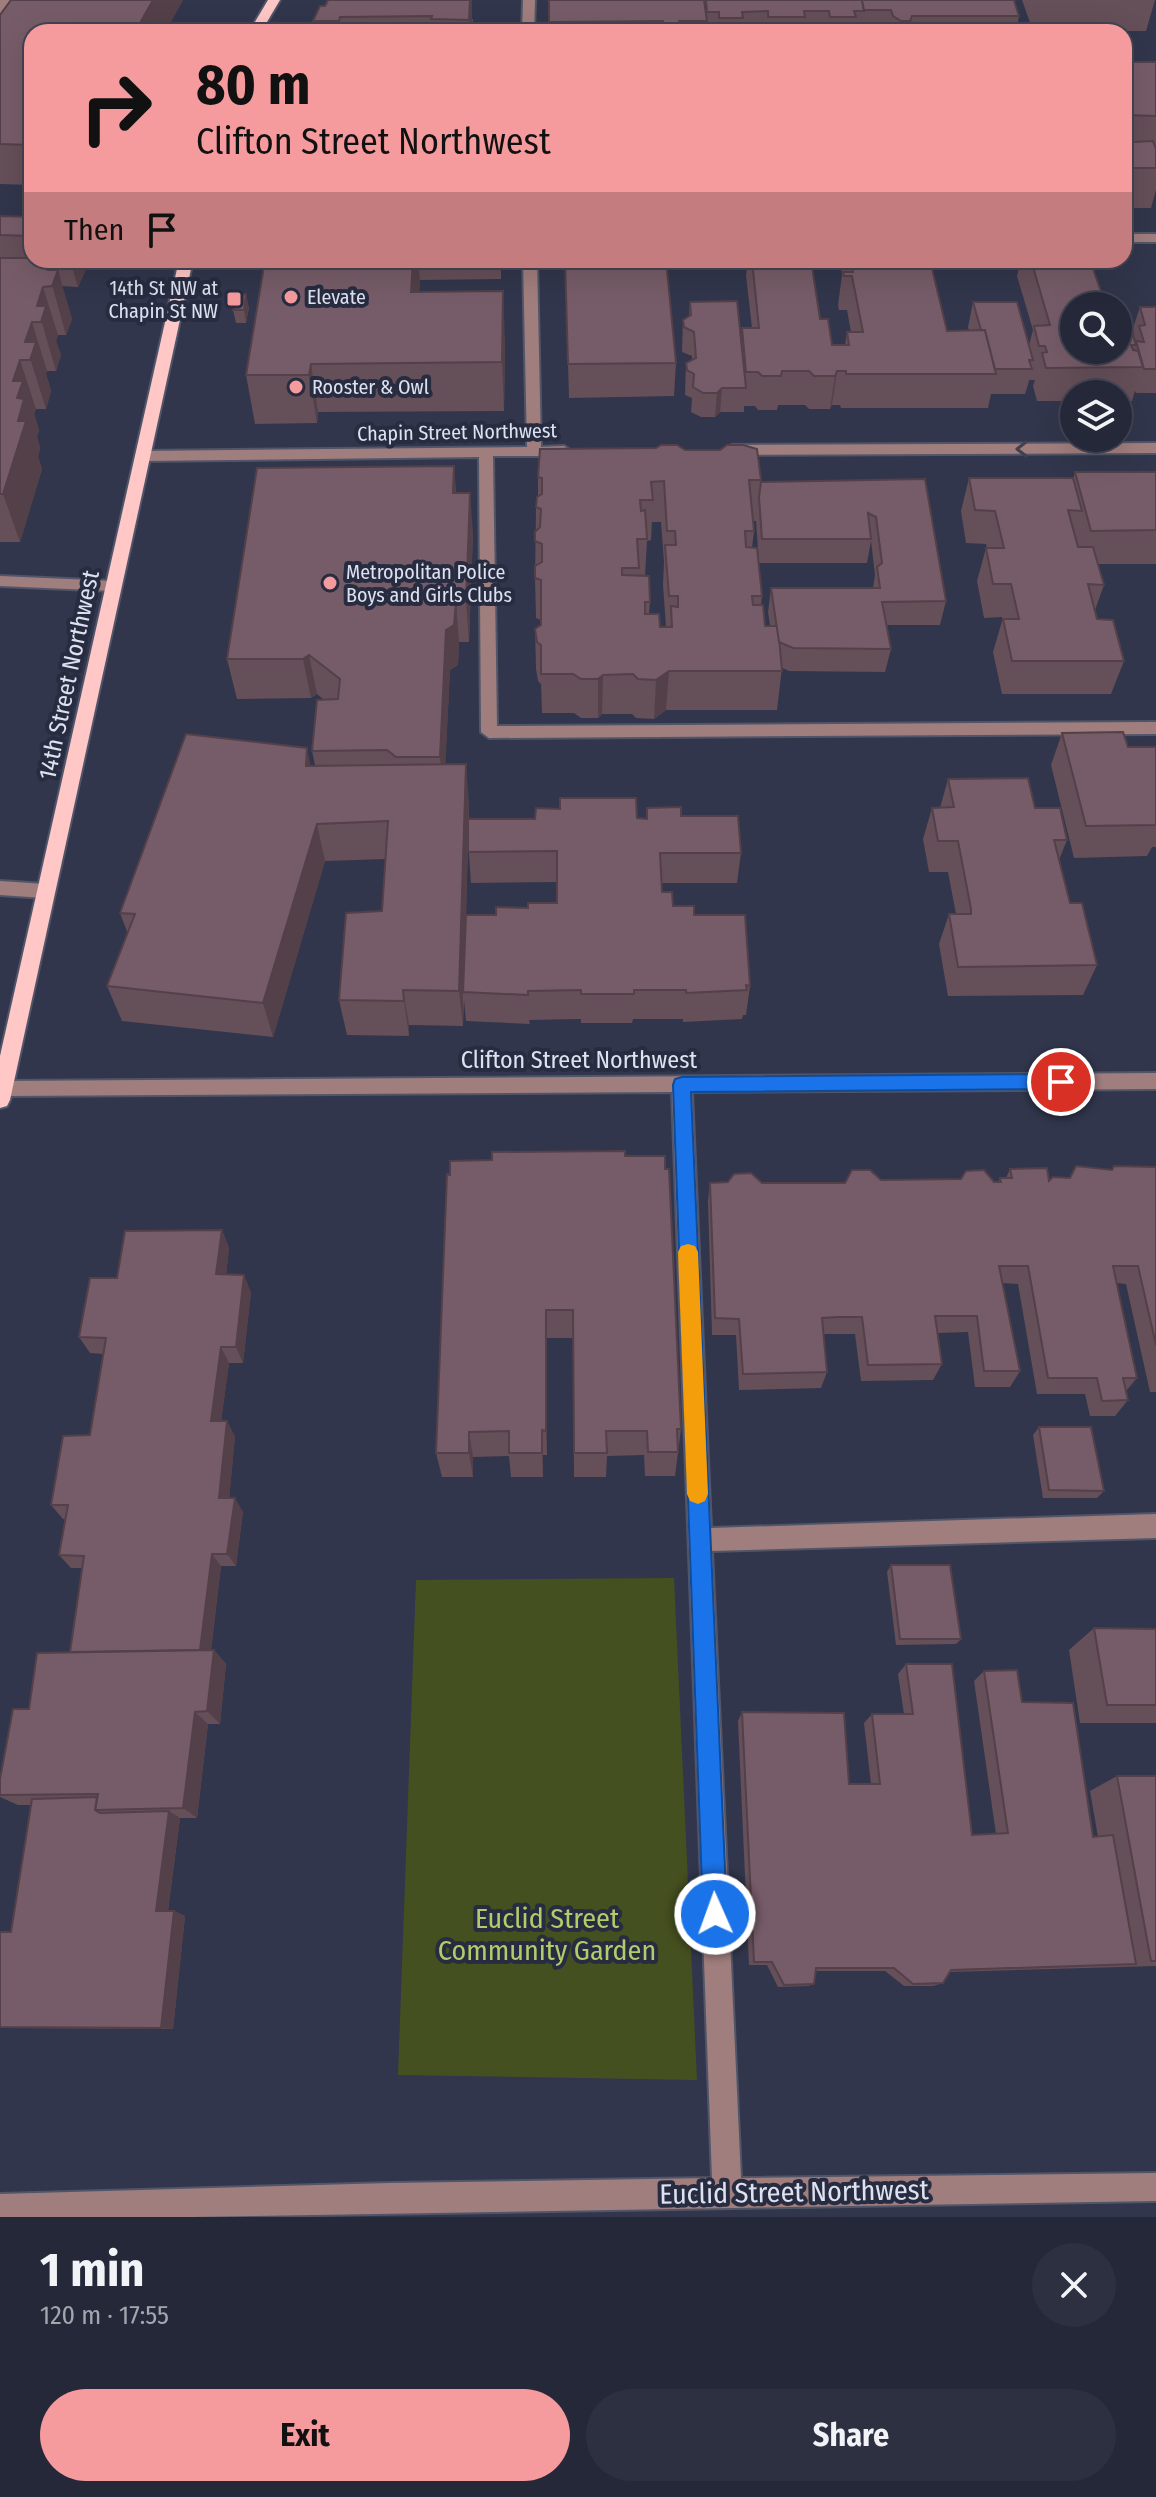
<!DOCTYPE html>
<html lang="en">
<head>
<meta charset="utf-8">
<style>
	:root { --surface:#252839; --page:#2d3041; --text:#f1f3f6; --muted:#a3a6ae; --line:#424453; --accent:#f59b9e }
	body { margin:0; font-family:"Fira Sans Condensed",sans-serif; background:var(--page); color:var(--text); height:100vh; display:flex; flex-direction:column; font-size:30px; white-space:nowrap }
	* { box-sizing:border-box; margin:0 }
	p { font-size:26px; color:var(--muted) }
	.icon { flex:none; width:44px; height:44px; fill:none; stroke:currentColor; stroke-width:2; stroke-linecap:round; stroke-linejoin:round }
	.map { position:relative; height:2217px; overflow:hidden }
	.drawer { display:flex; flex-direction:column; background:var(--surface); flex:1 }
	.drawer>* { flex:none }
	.top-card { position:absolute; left:24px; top:24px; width:1108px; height:244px; border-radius:24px; box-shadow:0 8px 32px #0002,0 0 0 2px var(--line); background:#f59b9e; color:#111; overflow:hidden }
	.buttons { position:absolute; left:1060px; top:292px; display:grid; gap:16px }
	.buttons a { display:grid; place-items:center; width:72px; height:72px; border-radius:50%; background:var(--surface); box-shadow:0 8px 32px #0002,0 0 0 2px var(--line); font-size:40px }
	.pin { position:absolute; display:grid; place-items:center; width:68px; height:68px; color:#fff; margin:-34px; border:4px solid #fff; border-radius:50%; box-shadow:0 2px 8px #0007 }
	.me { position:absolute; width:88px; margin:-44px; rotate:358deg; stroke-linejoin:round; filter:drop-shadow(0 0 6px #0008) }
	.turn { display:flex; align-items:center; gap:28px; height:168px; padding:0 40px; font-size:36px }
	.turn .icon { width:104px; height:104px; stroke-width:2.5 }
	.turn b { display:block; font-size:56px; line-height:68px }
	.then { display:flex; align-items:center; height:76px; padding:0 40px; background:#0003; gap:16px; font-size:30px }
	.round { display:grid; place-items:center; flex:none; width:84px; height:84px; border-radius:42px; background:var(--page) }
	.summary { display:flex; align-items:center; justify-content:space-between; height:136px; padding:0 40px }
	h1 { font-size:48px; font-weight:700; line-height:60px }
	.cta { display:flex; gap:16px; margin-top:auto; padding:16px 40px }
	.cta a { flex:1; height:92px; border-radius:48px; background:var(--accent); color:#111; font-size:32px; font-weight:700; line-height:92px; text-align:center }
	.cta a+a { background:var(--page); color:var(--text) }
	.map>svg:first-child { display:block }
	.green { fill:#455020 }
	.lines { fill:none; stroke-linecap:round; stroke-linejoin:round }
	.minor-casing { stroke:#505569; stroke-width:4 }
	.major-casing { stroke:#505569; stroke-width:4 }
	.minor { fill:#a07e7d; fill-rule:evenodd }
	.major { fill:#ffc7c6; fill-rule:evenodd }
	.wall { fill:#654f59; fill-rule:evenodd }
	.shaded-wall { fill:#534049 }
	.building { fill:#765c68; stroke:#534049; stroke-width:2; fill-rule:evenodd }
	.oneway { stroke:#454050 }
	.route { fill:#1a73e8; stroke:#114b97; stroke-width:2 }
	.slow { fill:#f59e0b }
	.poi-dot { fill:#f59b9e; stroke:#272c41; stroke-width:3 }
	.labels { text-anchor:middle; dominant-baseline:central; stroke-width:8; stroke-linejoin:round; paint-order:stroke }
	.far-poi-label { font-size:20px; fill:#dee1ef; stroke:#272c41; text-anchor:start }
	.far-street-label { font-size:20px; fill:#dee1ef; stroke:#272c41 }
	.street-label { font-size:24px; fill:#dee1ef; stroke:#272c41 }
	.near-park-label { font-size:28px; fill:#b4cb6b; stroke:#272c41 }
	.near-street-label { font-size:28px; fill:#dee1ef; stroke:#272c41 }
</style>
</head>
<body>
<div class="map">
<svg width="1156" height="2217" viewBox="0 0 1156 2217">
	<rect width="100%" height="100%" fill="#31364c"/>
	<polygon class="green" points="674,1578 697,2080 398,2075 416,1580"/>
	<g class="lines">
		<defs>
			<g id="minor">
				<polygon points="0,0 12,0 4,13 0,14"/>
				<polygon points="523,0 535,0 534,32 522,32"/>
				<rect x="1124" y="234" width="32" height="8"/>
				<polygon points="523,260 537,260 541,447 564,446 571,451 564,456 493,456 497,726 1156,722 1156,734 489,738 481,732 479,457 142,461 135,456 142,451 527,447"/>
				<polygon points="1156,443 1156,453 732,455 725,450 732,445"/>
				<polygon points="0,576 113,581 121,586 113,591 0,586"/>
				<polygon points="0,881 45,884 54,891 45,898 0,895"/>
				<polygon points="1156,1073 1156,1089 692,1092 711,1528 1156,1514 1156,1538 712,1551 741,2178 1156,2173 1156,2201 192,2217 0,2217 0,2194 390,2183 712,2178 672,1092 3,1096 0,1095 0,1081"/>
			</g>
			<g id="major">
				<polygon points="268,0 280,0 261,32 249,32"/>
				<polygon points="179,260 193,260 10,1100 7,1106 0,1108 0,1056"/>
			</g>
		</defs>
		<use href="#minor" class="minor-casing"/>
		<use href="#major" class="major-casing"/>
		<use href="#minor" class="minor"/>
		<use href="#major" class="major"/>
	</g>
	<g class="wall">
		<polygon points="11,0 183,0 165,32 32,32 32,185 0,184 0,15"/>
		<polygon points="549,0 1014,0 1019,16 1016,32 549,32"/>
		<polygon points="1022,0 1155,0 1146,31 1033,31"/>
		<polygon points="320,6 473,19 472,32 314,32 313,21"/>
		<polygon points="1124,62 1156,62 1156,190 1151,208 1124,208"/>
		<polygon points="0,216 32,217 32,260 85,260 87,267 78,287 62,286 72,319 66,335 58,335 56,341 61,355 56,371 47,371 46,374 51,391 46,409 36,409 34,414 39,430 37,437 40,448 38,457 42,469 20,542 0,542"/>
		<polygon points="265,260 501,260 501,279 420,280 419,292 505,340 504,411 318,412 317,423 255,424 246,375"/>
		<polygon points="565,260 676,363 674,396 569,398"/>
		<polygon points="748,260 811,260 820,319 832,345 845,345 847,332 851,332 847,310 839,310 838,305 842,275 840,260 930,260 947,331 969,331 968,327 973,302 1029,345 1033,330 1017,276 1021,260 1090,260 1074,350 1132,331 1140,307 1156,307 1156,393 1136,393 1135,391 1132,401 1118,401 1118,394 1074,394 1074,401 1037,401 1033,386 1035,380 1030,380 1030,378 1025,394 991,394 988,408 841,408 840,405 832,405 830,409 809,409 805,405 778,405 777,410 758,410 755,406 744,406 744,412 720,412 715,417 701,417 691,412 692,398 685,395 686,363 692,360 692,356 682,352 683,320 689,316 690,302 741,340 742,328 752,328 746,275"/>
		<polygon points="249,307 246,323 236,323 233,310"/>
		<path d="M685 450 761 480V482L925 479 946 601 940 625H887L891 649 885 672 789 671 782 668 777 710H666L654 719 636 718 632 714H602L598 718H581L574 713H542L541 684 538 681 536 669 535 629 541 625V620L536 618 535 578 536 507 538 496V477ZM753 521H756L759 563H867L871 541 875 575 873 588H771L768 612 770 626H765L761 605 762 596 752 548 754 531ZM652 522H661L664 562 663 585 666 627H660L649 614 650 602 645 576 647 541 651 540Z"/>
		<path d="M454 466 456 493 473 533 469 642H459L458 665 450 670 445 765 469 803V819H646L681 816 741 853 737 883H661L662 892 673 906 694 915 750 986 746 1015H743L742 1019 683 1022V1019H633L632 1023H581V1019L529 1020 530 1024 466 1021 464 1000 463 1026 409 1025V1036L347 1035 339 1000 382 911 386 859 325 861 273 1037 122 1021 107 986 128 934 120 913 310 766 315 765 312 751 323 699 317 694 311 698 237 699 227 659ZM468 841 471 883 557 882V903L528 908 496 915H466Z"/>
		<polygon points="1075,472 1156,472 1156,564 1098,564 1104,585 1095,610 1097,619 1124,661 1111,694 1002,694 993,652 1002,621 1002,617 984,618 977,581 986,548 987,548 986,544 966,543 961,511 969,478 1073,479"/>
		<polygon points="1062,733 1128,747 1156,747 1156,847 1152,847 1147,856 1074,858 1051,765"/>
		<polygon points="948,779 1035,808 1067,840 1059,860 1070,903 1097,965 1083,995 948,996 939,944 949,914 956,914 948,872 929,872 923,839 932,808 940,808"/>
		<polygon points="625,1156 681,1429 675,1476 645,1476 644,1455 607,1456 606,1477 574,1477 573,1338 547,1338 547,1455 543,1455 543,1477 511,1477 509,1456 473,1457 473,1477 442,1477 436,1453 450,1175 492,1160"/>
		<polygon points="1156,1167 1156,1392 1150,1392 1126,1284 1116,1283 1137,1378 1126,1391 1128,1400 1115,1416 1090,1416 1085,1394 1037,1394 1018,1284 1002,1283 1020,1371 1010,1387 975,1387 968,1332 938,1333 942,1364 933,1380 861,1381 855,1334 823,1334 827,1372 821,1388 739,1390 736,1335 712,1335 708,1201 710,1183 845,1183 881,1180 998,1182 1000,1178 1006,1178 1010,1169 1049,1181 1112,1170"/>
		<polygon points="222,1230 229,1248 226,1275 251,1292 243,1363 229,1363 221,1421 235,1436 229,1498 243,1512 236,1566 221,1566 211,1650 214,1650 226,1664 220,1724 208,1724 197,1818 180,1818 168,1911 174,1911 185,1916 173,2029 0,2028 0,1932 11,1932 31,1805 18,1805 0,1797 0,1795 29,1709 70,1652 82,1568 71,1568 59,1555 65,1519 63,1519 51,1505 90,1435 103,1354 90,1353 79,1337 117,1278"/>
		<polygon points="1039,1427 1104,1491 1097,1498 1043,1498 1033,1435"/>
		<polygon points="891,1565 961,1639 956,1644 896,1645 887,1572"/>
		<polygon points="1094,1628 1156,1629 1156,1723 1080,1723 1069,1650"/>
		<polygon points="906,1664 972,1835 996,1834 974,1681 984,1671 1022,1702 1093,1837 1098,1837 1090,1791 1117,1776 1156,1776 1156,1966 950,1972 943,1983 933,1986 904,1986 885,1971 816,1971 814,1984 808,1986 778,1987 767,1965 749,1965 738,1721 742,1712 849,1784 871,1784 864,1723 872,1714 904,1714 898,1674"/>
	</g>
	<g class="shaded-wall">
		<polygon points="153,0 183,0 165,32 135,32"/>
		<polygon points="470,0 472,0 472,32 469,32"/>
		<polygon points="912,16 910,32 908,32 910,21"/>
		<polygon points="51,260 52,260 56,274 58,270 72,319 66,335 48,270"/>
		<polygon points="70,260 85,260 87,267 78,287"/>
		<polygon points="413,260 418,260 420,280 415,341 411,292"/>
		<polygon points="43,287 58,335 56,341 61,355 56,371 37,306"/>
		<polygon points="503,291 505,340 504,411 502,362"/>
		<polygon points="246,294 249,307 246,323 244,310"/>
		<polygon points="32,322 47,371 46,374 51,391 46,409 25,342"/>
		<polygon points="20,360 36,409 34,414 39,430 37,437 40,448 38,457 42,469 20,542 3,494 18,421 13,381"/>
		<polygon points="311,364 318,412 317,423 309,375"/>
		<polygon points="837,371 832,405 830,409 835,376"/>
		<polygon points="722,388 720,412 715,417 717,393"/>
		<polygon points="454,466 457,507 453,493"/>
		<polygon points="470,493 473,533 469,642 466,602"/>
		<polygon points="456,602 459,642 458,665 450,670 444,796 440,757 446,630"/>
		<polygon points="309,655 317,694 311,698 303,659"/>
		<polygon points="669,671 666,710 654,719 656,680"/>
		<polygon points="603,675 602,714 598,718 598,679"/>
		<polygon points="307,748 315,787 306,766"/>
		<polygon points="466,764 469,803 464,992 463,992 463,1026 459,991"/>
		<polygon points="317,824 325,861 273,1037 263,1003"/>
		<polygon points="403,990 409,1025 409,1036 404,1001"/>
		<polygon points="222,1230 229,1248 224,1292 216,1274"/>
		<polygon points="244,1275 251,1292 243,1363 236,1347"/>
		<polygon points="546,1310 547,1338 547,1455 546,1431"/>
		<polygon points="221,1347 229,1363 219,1436 211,1421"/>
		<polygon points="227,1421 235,1436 228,1512 219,1498"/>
		<polygon points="542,1430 543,1455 543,1477 542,1453"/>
		<polygon points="469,1432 473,1457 473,1477 469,1453"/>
		<polygon points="235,1498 243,1512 236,1566 227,1554"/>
		<polygon points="212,1554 221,1566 209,1664 199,1654"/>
		<polygon points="214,1650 226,1664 220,1724 207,1711"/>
		<polygon points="195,1712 208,1724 197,1818 183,1808"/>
		<polygon points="169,1811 180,1818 167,1916 156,1911"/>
		<polygon points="174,1911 185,1916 173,2029 161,2028"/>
	</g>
	<g class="building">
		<polygon points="11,0 153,0 135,32 32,32 32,145 0,144 0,15"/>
		<polygon points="328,0 470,0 469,20 431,19 432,16 340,17 339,21 313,21 320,6 325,6"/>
		<polygon points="549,0 704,0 707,21 679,21 680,24 663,24 663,21 549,22"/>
		<polygon points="706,0 862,0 864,11 854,11 856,17 830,17 829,11 804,11 805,17 768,17 768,11 742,12 743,18 719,18 719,12 707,12"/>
		<polygon points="862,0 1014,0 1019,16 912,16 910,21 901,21 893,16 891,10 864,10"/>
		<polygon points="1124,62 1156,62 1156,116 1126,115 1124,116"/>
		<polygon points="1124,132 1125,135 1130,135 1133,142 1153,141 1156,149 1156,168 1124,168"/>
		<polygon points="0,216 32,217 32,236 0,235"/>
		<polygon points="0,258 32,258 32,260 51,260 48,270 58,270 52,286 43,287 37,306 46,306 41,322 32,322 25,342 36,342 30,360 20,360 13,381 23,381 17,398 24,399 18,421 26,421 3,494 0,494"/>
		<polygon points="265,260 413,260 411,292 503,291 502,362 311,364 309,375 246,375"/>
		<polygon points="565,260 666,260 676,363 568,364"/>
		<polygon points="752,260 811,260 820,319 828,319 832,345 849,345 847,332 863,332 852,276 844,276 843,272 853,272 851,260 930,260 947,331 985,330 996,374 846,374 846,371 837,371 835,376 814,376 809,371 782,371 781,376 762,376 758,372 746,372 742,328 759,328"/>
		<polygon points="1031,260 1090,260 1106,306 1074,306 1074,350 1118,350 1118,328 1131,328 1136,345 1131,345 1133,350 1138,351 1143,367 1046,368 1042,353 1047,352 1045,346 1039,346 1034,326 1050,325"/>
		<polygon points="246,294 244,310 233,310 235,295"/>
		<polygon points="737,301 746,388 722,388 717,393 703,393 693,387 694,374 687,370 686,363 696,358 694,332 684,327 683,320 691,315 690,302"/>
		<polygon points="973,302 1017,302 1033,360 1029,360 1032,369 995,369 985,330 981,330"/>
		<polygon points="1140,307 1156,307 1156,369 1144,369 1136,341 1144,342 1139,326 1145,325"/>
		<path d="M661 445H677L685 450H720L727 445H743L757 449 761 480H749L754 531H745L746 547 757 548 762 596H752L753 605H763L765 626H778L782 671H669L656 680 638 679 633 674 603 675 598 679H581L573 674H541V645L537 642 535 629 541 625V580L535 578V566L542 562V544L535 541V532L540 527 541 509 536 507 537 497 542 494V478L538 477 540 449 656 448ZM664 481 667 531H675L676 545H665L669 596H678V607L671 606 672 627H660L659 614H645V602H650L649 576 622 575V568H639L637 539H647L645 510 641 511 640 500H653L651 482Z"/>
		<polygon points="454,466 453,493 470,493 466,602 456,602 454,625 446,630 440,757 396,757 387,750 312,751 317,700 338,699 340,679 309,655 303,659 227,659 257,468"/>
		<polygon points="1075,472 1156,472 1156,530 1091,531"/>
		<polygon points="969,478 1073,478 1082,511 1068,510 1078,547 1093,547 1104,585 1088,584 1097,619 1113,620 1124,661 1012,661 1003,619 1019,619 1011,584 993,584 986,548 1004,548 995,511 975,510"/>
		<polygon points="925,479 946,601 882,602 891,649 793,648 779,642 771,588 880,588 877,567 882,563 876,517 868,513 871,539 762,539 759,497 761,482"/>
		<polygon points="1123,732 1128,747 1156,747 1156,825 1086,826 1062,733"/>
		<polygon points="186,734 307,748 306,766 466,764 459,991 403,990 404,1001 339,1000 346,913 382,911 388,821 317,824 263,1003 107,986 135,914 120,913"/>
		<polygon points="1028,778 1035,808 1060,808 1067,840 1054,840 1070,903 1082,903 1097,965 958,967 949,914 971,914 971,909 958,841 938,841 932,808 954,807 948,779"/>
		<polygon points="560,798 636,798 637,818 647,819 647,808 681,807 681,816 738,816 741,853 660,853 662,892 672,892 673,906 694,906 694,915 745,915 750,986 746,985 747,990 686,993 686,990 634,990 634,994 581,994 581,990 528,991 528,995 463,992 466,915 496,915 496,907 528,908 528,903 557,903 557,851 468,852 468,819 535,819 536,808 560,809"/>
		<polygon points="625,1151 625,1156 665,1156 665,1169 669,1169 681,1429 677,1429 678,1452 648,1452 647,1431 606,1431 607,1453 574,1453 573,1310 546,1310 546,1431 542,1430 542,1453 509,1453 509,1431 469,1432 469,1453 436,1453 447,1174 450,1175 450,1161 492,1160 492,1152"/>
		<polygon points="1076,1166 1112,1170 1114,1166 1156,1167 1156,1345 1138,1266 1113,1266 1137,1378 1123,1378 1128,1400 1102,1401 1097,1378 1048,1378 1028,1266 999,1266 1020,1371 984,1371 977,1316 935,1316 942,1364 868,1365 862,1317 838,1317 822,1318 827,1372 743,1374 739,1319 715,1318 710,1183 728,1182 734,1174 751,1173 762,1183 845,1183 852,1170 870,1170 881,1180 961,1179 966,1171 984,1170 994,1182 1001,1182 1000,1178 1012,1178 1010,1169 1047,1168 1049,1181 1053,1177 1070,1178"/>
		<polygon points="222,1230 216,1274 244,1275 236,1347 221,1347 211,1421 227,1421 219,1498 235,1498 227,1554 212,1554 200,1650 70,1652 84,1556 59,1555 68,1505 51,1505 63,1436 90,1435 106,1338 79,1337 90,1278 117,1278 125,1231"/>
		<polygon points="1039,1427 1091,1427 1104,1491 1049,1490"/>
		<polygon points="891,1565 950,1565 961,1639 900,1639"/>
		<polygon points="1094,1628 1156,1629 1156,1705 1107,1705"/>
		<polygon points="214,1650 207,1711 195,1712 183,1808 95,1810 98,1794 0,1795 0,1779 13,1709 29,1709 37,1653"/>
		<polygon points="906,1664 952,1664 972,1835 1008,1833 984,1671 1017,1670 1022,1702 1073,1703 1093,1837 1113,1835 1136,1964 951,1970 943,1983 913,1984 894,1968 816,1968 814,1984 784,1985 772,1962 754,1962 742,1712 844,1713 849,1784 880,1784 872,1714 913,1714"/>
		<polygon points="1117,1776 1156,1776 1156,1961 1151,1961"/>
		<polygon points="97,1797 95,1810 100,1813 169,1811 156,1911 174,1911 161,2028 0,2027 0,1932 11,1932 32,1799"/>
	</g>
	<defs><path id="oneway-chevron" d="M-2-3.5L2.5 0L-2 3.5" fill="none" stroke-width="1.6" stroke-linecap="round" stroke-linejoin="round" transform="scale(2)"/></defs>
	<use class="oneway" href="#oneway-chevron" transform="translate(1022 449) rotate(180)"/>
	<polygon class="route" points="1061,1074 1070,1082 1061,1089 691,1092 727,1914 724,1922 715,1926 706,1922 703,1914 673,1085 675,1079 682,1077"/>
	<polygon class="slow" points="688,1244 695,1246 698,1252 708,1494 705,1501 698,1504 690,1501 687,1494 678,1252 681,1246"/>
	<g class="poi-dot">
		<circle cx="291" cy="297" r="8"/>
		<rect x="226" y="291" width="16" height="16" rx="4"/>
		<circle cx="296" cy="387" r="8"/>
		<circle cx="330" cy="583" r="8"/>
	</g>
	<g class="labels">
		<g class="far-poi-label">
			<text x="218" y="288" text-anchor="end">14th St NW at<tspan x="218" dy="23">Chapin St NW</tspan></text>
			<text x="307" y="297">Elevate</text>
			<text x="312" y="387">Rooster &amp; Owl</text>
			<text x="346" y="572">Metropolitan Police<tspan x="346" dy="23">Boys and Girls Clubs</tspan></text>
		</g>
		<g class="far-street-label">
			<text transform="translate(457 432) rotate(-1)">Chapin Street Northwest</text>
		</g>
		<g class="street-label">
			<text transform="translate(69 675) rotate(-78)">14th Street Northwest</text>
			<text x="579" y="1060">Clifton Street Northwest</text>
		</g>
		<g class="near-park-label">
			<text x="547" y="1918">Euclid Street<tspan x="547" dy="32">Community Garden</tspan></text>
		</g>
		<g class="near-street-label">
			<text transform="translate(794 2192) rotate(-1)">Euclid Street Northwest</text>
		</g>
	</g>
</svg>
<div class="buttons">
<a><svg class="icon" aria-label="search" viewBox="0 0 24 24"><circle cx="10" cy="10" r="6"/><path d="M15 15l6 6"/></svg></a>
<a><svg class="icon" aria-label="layers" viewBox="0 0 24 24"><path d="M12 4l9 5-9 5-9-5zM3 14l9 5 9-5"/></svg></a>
</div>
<div class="pin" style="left:1061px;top:1082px;background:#d93025"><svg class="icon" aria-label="arrive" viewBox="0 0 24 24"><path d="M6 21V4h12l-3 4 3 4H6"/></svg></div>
<svg class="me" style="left:715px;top:1914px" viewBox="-20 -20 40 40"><circle r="17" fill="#1a73e8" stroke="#fff" stroke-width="3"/><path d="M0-11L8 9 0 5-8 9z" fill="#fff"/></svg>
<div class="top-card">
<div class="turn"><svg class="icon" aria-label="right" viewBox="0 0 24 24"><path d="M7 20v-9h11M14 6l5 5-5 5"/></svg><div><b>80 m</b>Clifton Street Northwest</div></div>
<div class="then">Then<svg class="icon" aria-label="arrive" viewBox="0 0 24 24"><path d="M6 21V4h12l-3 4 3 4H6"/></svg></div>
</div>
</div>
<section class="drawer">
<div class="summary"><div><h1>1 min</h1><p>120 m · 17:55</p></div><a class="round"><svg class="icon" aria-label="close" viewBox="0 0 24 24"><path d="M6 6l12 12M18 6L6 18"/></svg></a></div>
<div class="cta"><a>Exit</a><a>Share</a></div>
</section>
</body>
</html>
